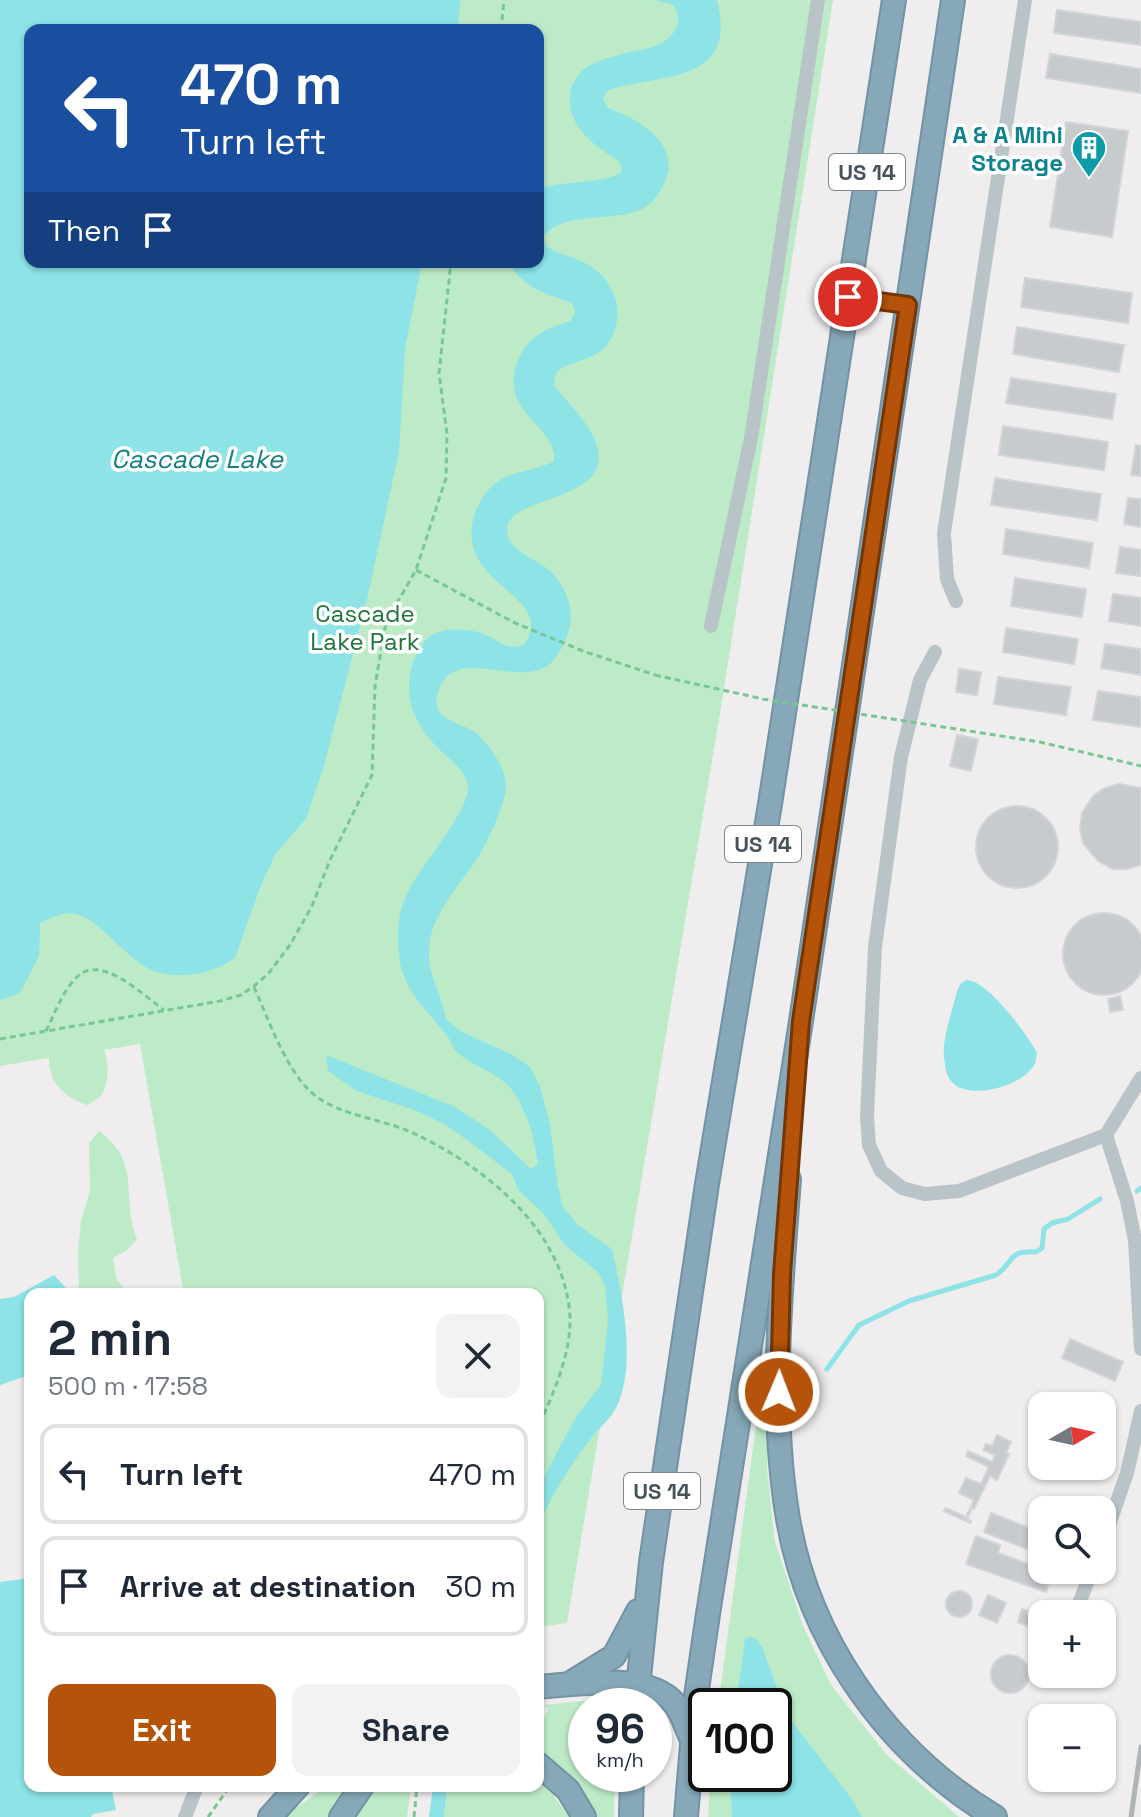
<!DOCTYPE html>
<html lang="en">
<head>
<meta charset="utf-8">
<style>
	:root { --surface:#fff; --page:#f2f2f3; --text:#1f2937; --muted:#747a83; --line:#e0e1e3; --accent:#b45309 }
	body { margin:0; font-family:"Space Grotesk",sans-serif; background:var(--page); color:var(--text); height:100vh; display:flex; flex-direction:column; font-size:30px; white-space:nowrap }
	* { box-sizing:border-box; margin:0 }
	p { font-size:26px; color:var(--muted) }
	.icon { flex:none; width:44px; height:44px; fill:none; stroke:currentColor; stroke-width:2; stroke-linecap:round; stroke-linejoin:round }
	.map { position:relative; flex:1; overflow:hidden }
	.details { position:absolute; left:24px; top:1288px; width:520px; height:504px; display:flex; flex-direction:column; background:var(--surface); border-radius:16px; box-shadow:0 2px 6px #0004 }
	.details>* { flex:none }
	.banner { position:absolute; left:24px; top:24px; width:520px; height:244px; border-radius:16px; box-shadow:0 2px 6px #0004; background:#1a4fa0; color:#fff; overflow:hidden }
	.needle { width:52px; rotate:81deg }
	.tools { position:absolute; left:1028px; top:1392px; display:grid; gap:16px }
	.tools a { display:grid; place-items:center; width:88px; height:88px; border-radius:16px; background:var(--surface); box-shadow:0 2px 6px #0004; font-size:40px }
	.speed { position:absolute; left:568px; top:1688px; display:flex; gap:16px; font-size:40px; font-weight:700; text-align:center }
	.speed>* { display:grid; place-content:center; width:104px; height:104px; border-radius:50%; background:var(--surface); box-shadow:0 2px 6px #0004; line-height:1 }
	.speed small { font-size:20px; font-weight:400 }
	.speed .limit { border:4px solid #111; border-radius:12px; background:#fff; color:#111 }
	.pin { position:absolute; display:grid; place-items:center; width:68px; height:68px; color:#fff; margin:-34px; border:4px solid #fff; border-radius:50%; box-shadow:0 2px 8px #0007 }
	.me { position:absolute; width:88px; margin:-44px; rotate:1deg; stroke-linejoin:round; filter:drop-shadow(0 0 6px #0008) }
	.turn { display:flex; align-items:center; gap:28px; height:168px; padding:0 24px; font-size:36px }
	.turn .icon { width:104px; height:104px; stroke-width:2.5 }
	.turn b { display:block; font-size:56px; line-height:68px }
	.then { display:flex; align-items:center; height:76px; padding:0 24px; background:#0003; gap:16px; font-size:30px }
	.round { display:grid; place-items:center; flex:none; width:84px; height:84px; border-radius:16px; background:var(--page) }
	.summary { display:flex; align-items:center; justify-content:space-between; height:136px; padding:0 24px }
	h1 { font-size:48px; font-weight:600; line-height:60px }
	.action { display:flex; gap:16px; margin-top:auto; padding:16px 24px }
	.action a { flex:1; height:92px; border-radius:16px; background:var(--accent); color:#fff; font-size:32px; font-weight:600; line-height:92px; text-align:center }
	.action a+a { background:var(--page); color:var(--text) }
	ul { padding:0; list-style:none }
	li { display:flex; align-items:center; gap:24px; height:100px; margin:0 16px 12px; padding:0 8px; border:4px solid var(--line); border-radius:16px }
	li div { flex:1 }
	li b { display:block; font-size:30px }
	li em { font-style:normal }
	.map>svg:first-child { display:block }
	.green { fill:#bdebc7; fill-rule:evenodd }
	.water { fill:#8de3e6 }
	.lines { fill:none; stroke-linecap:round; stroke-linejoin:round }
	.stream { stroke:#8de3e6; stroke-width:5 }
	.building { fill:#c7cbce; stroke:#d1d4d8; stroke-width:2 }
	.highway-casing { stroke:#7393a5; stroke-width:26 }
	.path { stroke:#77c792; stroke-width:3; stroke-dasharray:6 4; stroke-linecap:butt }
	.minor { stroke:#b9c4c9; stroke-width:14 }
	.highway { stroke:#87a8b9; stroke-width:22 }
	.rail { stroke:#afb4b7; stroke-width:5 }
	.path-bridge { stroke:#77c792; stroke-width:3; stroke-dasharray:6 4; stroke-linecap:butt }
	.route-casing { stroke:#753606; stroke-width:20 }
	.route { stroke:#b45309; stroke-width:14 }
	.labels { text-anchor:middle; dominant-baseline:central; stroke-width:7; stroke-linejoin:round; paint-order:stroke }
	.shield { fill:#fff; stroke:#7e878b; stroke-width:2 }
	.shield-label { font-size:22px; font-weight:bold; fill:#465359 }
	.culture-label { font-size:24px; font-weight:bold; fill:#0d838f; stroke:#fff; text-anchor:end }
	.park-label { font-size:24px; fill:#1c7539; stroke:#fff }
	.water-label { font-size:26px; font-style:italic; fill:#147e81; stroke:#fff }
</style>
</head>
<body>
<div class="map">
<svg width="1141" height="1817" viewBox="0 0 1141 1817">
	<rect width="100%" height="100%" fill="#efeded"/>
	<g class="green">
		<path d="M0 0H833L721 707 567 1623 538 1627V1294H184L140 1044 104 1050C109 1062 110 1087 99 1098 96 1101 91 1102 87 1105 65 1098 48 1082 49 1058L0 1066ZM30 30H538V262H30Z"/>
		<path d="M99 1131C143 1163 120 1196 137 1239L127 1250 113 1258 116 1278 128 1294H79L78 1250 81 1221 90 1191 89 1143Z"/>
		<polygon points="760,1397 769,1404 767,1469 775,1542 803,1626 831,1685 887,1755 959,1817 708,1817 711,1774 774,1774 774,1706 718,1706"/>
		<path d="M602 1699 614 1706H586V1774H615L614 1817H595C585 1789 563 1768 538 1753V1722L545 1717 548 1709 544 1705Z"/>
		<polygon points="538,1780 549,1789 569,1817 444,1817 447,1786 538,1786"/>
		<polygon points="327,1786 347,1786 330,1817 283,1817"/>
		<polygon points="377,1786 411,1786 407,1817 354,1817"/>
	</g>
	<g class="water">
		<path d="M0 0H460L458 30H30V262H422L405 350 399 452 368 595 324 766 306 819 276 853 261 885 235 958C212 974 179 981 151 970 129 960 105 927 82 916 67 909 53 917 40 923L39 956 20 993 0 1000Z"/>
		<path d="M653 0H717C738 83 666 73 612 89L607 91 603 99 608 108C636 118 677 140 667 176 663 188 657 198 647 206 622 225 561 208 543 238L547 247C561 255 578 258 592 267 619 286 627 323 604 348 590 362 569 360 556 373L554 385C569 405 593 425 598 450 609 503 505 496 507 530 508 550 531 557 545 567 566 582 577 612 567 636 563 645 559 655 552 662 521 692 456 642 439 690 427 722 462 721 477 734 490 745 506 769 506 786 506 796 501 807 498 816 492 831 485 846 477 859 459 886 430 916 429 949 427 974 442 995 446 1019L460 1031 513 1055 531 1068 540 1087 550 1124 558 1187 563 1207 578 1225 612 1249C622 1293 639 1373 613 1413 608 1421 599 1428 593 1436 572 1462 551 1496 538 1526V1488L576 1417 601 1385 608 1319 605 1287 599 1273 565 1245 543 1213 518 1190 513 1175 474 1145 446 1125 417 1111 357 1091 328 1071 326 1055 455 1107 490 1130 531 1169 538 1164C534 1138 528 1112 512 1090 498 1072 474 1068 457 1052 453 1049 451 1042 448 1037 430 1013 404 992 400 961 396 937 397 912 409 890 419 869 473 805 468 785 464 769 449 759 438 748 415 724 403 699 412 666 416 653 423 638 436 633 449 627 472 630 484 634 502 641 501 649 523 646 561 595 454 587 474 517 478 503 485 491 497 482 513 470 537 471 554 461 558 425 497 414 518 360 528 336 547 328 571 321L575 312 572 303C549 295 519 286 509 262H538V189C562 180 607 185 622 171L620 162C599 148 571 131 570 102 569 59 617 56 649 48 670 43 688 24 672 4Z"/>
		<path d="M967 980C988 981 1027 1034 1037 1053 1036 1057 1036 1062 1034 1065 1023 1086 968 1102 951 1081 948 1078 945 1068 945 1064 940 1042 952 1013 957 991L961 983Z"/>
		<polygon points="54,1275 65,1287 67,1294 30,1294 30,1375 0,1385 0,1299 14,1297"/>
		<polygon points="30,1578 30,1786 111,1786 116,1810 93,1814 91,1817 0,1817 0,1582"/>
		<polygon points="750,1637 755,1638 762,1647 787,1715 851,1798 862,1817 732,1817 730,1774 774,1774 774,1706 736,1706 745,1639"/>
		<polygon points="433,1786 447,1786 444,1817 429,1817"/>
	</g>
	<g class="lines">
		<g class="stream">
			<polyline points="1137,1191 1141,1188"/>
			<path d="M827 1369 859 1325 909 1301 996 1275C1015 1262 1007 1250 1036 1252L1042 1248 1044 1229 1052 1223 1068 1219 1100 1199"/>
		</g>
	</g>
	<g class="building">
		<polygon points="1057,10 1141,22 1141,45 1054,33"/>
		<polygon points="1050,54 1141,69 1141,93 1046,78"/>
		<polygon points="1066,122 1128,131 1112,237 1050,227"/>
		<polygon points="1025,278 1132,293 1128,323 1021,307"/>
		<polygon points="1017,327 1124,345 1119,372 1013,354"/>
		<polygon points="1011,378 1116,394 1112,419 1006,403"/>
		<polygon points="1003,426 1108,442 1104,470 999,455"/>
		<polygon points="1136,445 1141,446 1141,476 1131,475"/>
		<polygon points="995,478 1101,494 1097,520 991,505"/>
		<polygon points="1128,498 1141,499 1141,527 1124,524"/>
		<polygon points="1006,529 1093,543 1089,568 1003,554"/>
		<polygon points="1120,547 1141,550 1141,576 1116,573"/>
		<polygon points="1015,578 1086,589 1082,617 1011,606"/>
		<polygon points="1113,594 1141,598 1141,626 1109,621"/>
		<polygon points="1006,628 1078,639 1074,664 1003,652"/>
		<polygon points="1105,644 1141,649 1141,675 1101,668"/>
		<polygon points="959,669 981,672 977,695 956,692"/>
		<polygon points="998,677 1071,687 1066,715 994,704"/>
		<polygon points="1098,691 1141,697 1141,727 1093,720"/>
		<polygon points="957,735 978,739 971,771 950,766"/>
		<polygon points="1119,784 1141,788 1141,865 1127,869 1113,869 1098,861 1083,843 1080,828 1082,813 1093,796 1105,788"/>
		<circle cx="1017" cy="847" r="41"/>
		<circle cx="1104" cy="954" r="41"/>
		<polygon points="1120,996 1123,1010 1110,1012 1108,999"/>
		<polygon points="1070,1339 1123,1362 1115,1381 1062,1358"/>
		<polygon points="997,1435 1011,1442 1006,1453 1009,1454 997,1480 990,1476 974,1509 972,1508 967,1519 971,1521 970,1523 944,1511 946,1508 966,1517 974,1500 959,1493 966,1478 981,1484 989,1467 966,1456 968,1451 992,1462 995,1455 983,1450 986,1444 992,1446"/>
		<polygon points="991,1513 1042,1533 1042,1555 984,1532"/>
		<polygon points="976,1536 1000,1545 998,1553 1037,1567 1032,1581 1048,1586 1046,1592 966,1564"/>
		<circle cx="959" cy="1604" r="13"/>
		<polygon points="988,1595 1006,1603 997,1623 979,1615"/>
		<polygon points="1022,1609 1032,1613 1028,1626 1018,1622"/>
		<circle cx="1010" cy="1674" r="19"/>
	</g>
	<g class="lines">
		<defs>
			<g id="highway">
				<path d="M789 1179C781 1287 770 1398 786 1506 804 1635 884 1750 995 1817"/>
				<polyline points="572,1682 614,1656 638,1611"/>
				<path d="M538 1687C575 1684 649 1672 675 1704 682 1713 686 1727 691 1738"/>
				<polyline points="636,1706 651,1562 707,1184 770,804 894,0"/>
				<polyline points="538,1764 568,1790 584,1817"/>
				<polyline points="270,1817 298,1786"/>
				<polyline points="341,1817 362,1786"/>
				<polyline points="631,1817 632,1774"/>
				<polyline points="686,1817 696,1696 708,1614 801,1021 953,0"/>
			</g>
		</defs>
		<use href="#highway" class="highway-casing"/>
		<g class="path">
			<polyline points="501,30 504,0"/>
			<polyline points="416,570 515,623 583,651 655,675"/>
			<path d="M254 987C269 1020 287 1075 317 1097 343 1116 383 1119 413 1133 482 1165 558 1225 569 1306 575 1347 554 1391 538 1428"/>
			<path d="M46 1031C55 1013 63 990 78 976 102 954 144 996 164 1010"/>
			<polyline points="0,1039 220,1001 241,995 254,986 268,974 290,945 312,906 330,860 372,775 375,686 386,622 416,570 446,478 447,434 439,373 451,262"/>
			<polyline points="208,1817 230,1786"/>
			<polyline points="414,1817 417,1786"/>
		</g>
		<g class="minor">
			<polyline points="848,297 908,305"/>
			<polyline points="956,601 947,579 944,533 1025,0"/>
			<polyline points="711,626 751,438 818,0"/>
			<polyline points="935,652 920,680 901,757 875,947 867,1116 869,1145 881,1171 902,1188 925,1194 959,1191 1106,1135 1141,1078"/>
			<polyline points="1106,1135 1127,1201 1135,1240 1141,1349"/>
			<polyline points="1102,1545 1127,1473 1141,1411"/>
			<polyline points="1075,1614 1092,1570"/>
			<polyline points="185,1817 197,1786"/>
		</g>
		<use href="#highway" class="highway"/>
		<polyline class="rail" points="1131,1817 1141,1747"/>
		<polyline class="path-bridge" points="655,675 763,699 1040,742 1141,766"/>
	</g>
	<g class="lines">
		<defs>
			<polyline id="route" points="779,1392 782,1274 801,1021 908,305 848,297"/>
		</defs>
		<use href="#route" class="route-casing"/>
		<use href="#route" class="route"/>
	</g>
	<defs>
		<symbol id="building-pin" viewBox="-11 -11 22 30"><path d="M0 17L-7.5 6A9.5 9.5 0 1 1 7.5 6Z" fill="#0f9aa8" stroke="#fff"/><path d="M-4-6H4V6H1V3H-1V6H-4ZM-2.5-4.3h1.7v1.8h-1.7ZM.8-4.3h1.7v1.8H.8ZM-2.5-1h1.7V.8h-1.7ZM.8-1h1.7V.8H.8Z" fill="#fff"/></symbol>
	</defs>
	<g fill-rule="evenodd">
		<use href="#building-pin" x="1069" y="128" width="40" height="54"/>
	</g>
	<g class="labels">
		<g class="shield">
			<rect x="829" y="154" width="76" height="36" rx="6"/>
			<rect x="725" y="826" width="76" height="36" rx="6"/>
			<rect x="624" y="1473" width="76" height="36" rx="6"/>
		</g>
		<g class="shield-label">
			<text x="867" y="172">US 14</text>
			<text x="763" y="844">US 14</text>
			<text x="662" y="1491">US 14</text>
		</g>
		<g class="culture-label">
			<text x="1063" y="134">A &amp; A Mini<tspan x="1063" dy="28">Storage</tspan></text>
		</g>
		<g class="park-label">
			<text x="365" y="613">Cascade<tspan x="365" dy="28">Lake Park</tspan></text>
		</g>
		<g class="water-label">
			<text x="197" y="459">Cascade Lake</text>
		</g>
	</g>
</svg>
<div class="tools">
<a><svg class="needle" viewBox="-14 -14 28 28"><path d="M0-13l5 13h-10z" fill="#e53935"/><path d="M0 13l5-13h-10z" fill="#747a83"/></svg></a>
<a><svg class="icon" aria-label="search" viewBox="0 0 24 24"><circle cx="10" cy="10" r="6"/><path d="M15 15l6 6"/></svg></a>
<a>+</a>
<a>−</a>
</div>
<div class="speed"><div>96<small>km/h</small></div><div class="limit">100</div></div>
<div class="pin" style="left:848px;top:297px;background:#d93025"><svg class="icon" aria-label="arrive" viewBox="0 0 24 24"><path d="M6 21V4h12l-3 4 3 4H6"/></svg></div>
<svg class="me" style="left:779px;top:1392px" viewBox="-20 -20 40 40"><circle r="17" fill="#b45309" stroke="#fff" stroke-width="3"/><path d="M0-11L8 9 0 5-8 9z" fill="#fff"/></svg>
<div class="banner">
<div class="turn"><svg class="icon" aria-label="left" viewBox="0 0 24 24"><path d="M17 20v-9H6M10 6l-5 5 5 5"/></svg><div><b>470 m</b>Turn left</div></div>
<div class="then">Then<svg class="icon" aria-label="arrive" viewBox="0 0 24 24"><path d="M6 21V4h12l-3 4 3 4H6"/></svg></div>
</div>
<section class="details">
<div class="summary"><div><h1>2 min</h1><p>500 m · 17:58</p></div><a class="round"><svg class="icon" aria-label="close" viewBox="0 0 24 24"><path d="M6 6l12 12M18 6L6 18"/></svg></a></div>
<ul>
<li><svg class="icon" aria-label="left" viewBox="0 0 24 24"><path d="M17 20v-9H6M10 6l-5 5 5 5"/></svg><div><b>Turn left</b></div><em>470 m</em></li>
<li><svg class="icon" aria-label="arrive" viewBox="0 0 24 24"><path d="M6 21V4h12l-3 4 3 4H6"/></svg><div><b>Arrive at destination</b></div><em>30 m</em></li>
</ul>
<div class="action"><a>Exit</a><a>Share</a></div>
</section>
</div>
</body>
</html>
